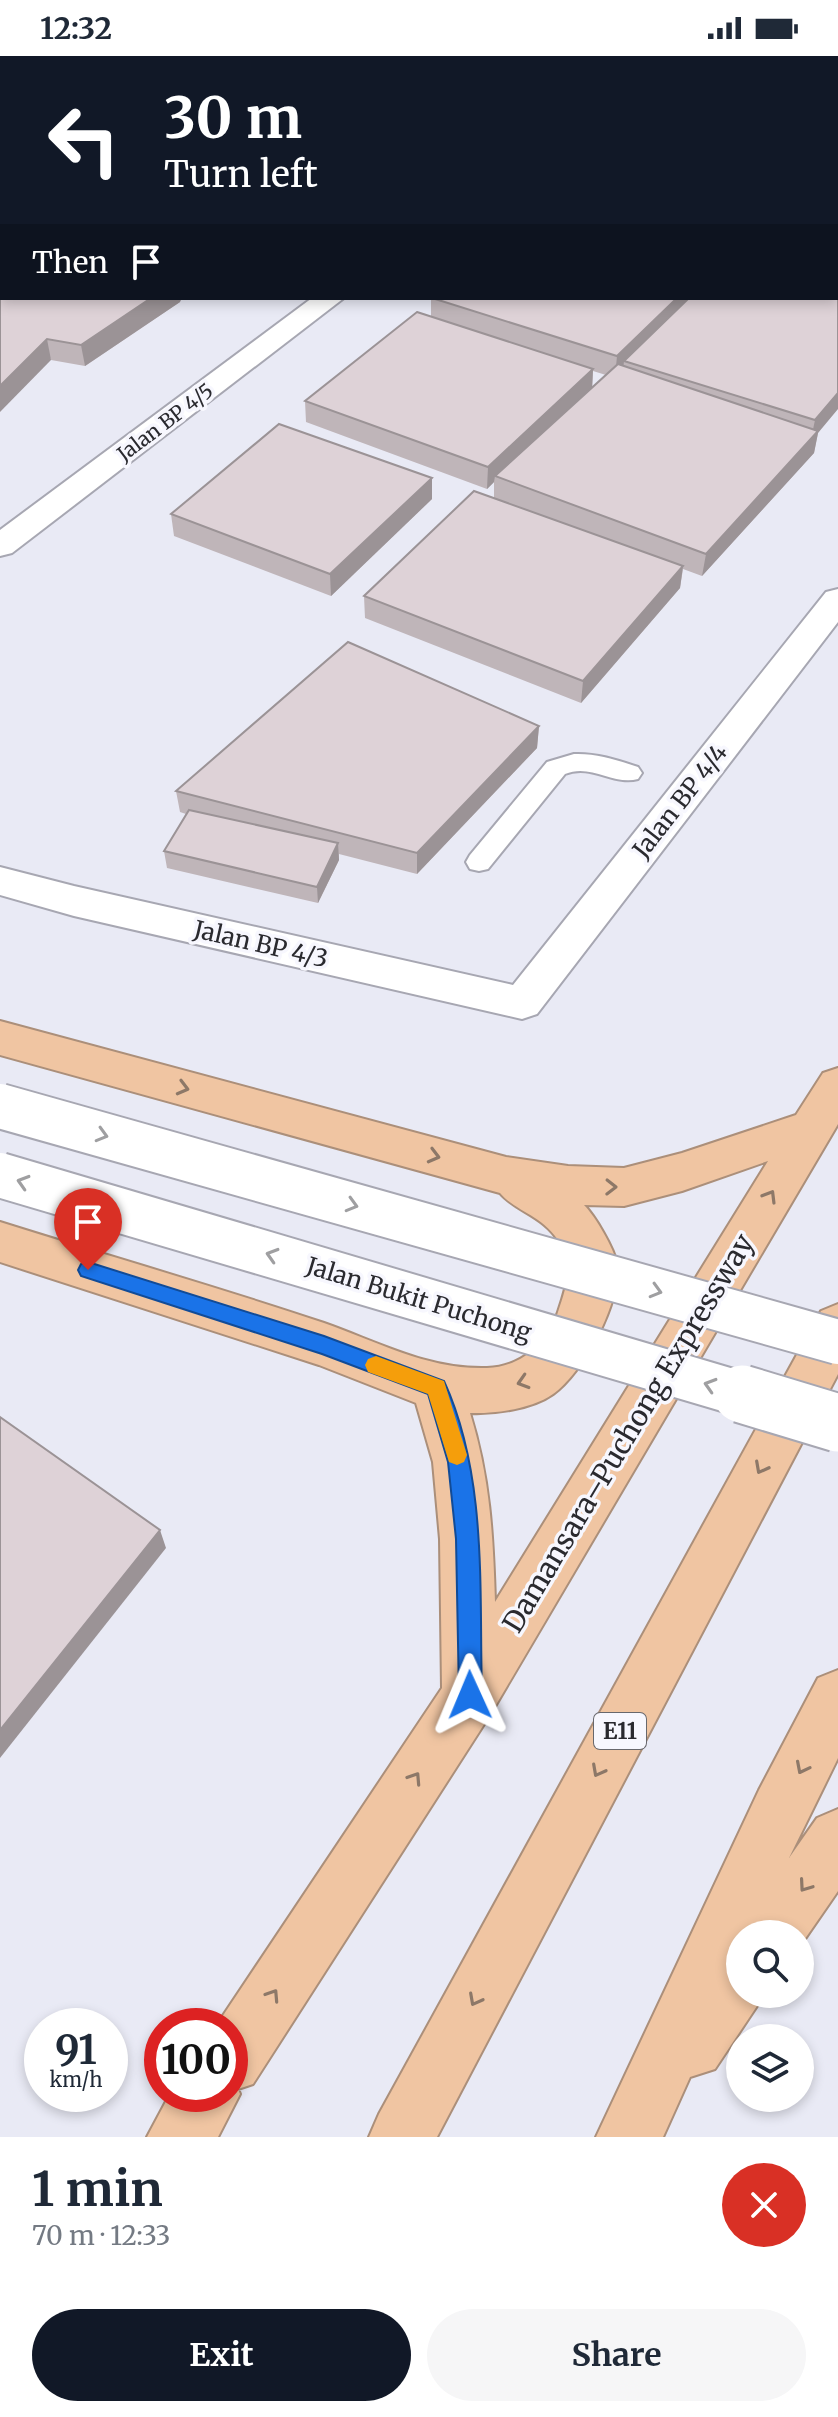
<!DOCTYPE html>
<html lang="en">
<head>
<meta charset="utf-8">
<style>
	:root { --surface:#fff; --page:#f6f6f7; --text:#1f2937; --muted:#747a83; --accent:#111827 }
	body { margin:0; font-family:Merriweather,serif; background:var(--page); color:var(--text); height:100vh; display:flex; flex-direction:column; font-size:30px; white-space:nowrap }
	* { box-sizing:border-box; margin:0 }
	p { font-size:26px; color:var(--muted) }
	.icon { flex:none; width:44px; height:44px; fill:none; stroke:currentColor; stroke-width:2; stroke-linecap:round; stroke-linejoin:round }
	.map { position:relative; height:2081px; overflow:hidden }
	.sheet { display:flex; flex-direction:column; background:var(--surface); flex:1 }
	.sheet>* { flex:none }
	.hud { position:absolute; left:0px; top:0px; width:838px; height:244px; box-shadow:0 4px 12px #0003; background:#111827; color:#fff; overflow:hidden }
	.controls { position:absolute; left:726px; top:1864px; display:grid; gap:16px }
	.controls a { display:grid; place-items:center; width:88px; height:88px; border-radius:50%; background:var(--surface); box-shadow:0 4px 12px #0003; font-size:40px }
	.speed { position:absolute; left:24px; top:1952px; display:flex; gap:16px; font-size:40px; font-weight:700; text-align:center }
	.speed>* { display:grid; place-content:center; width:104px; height:104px; border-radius:50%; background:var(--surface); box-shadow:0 4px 12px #0003; line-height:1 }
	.speed small { font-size:20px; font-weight:400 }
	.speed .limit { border:12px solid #d22; background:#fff; color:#111 }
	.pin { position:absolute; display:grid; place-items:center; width:68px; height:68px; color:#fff; margin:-82px -34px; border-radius:50% 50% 50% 0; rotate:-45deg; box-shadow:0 0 8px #0007 }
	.pin .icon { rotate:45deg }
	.me { position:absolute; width:88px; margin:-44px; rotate:359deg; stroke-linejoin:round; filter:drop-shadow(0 0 6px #0008) }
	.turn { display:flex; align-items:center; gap:28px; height:168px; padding:0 32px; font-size:36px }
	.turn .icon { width:104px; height:104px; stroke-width:2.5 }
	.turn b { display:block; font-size:56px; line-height:68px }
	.then { display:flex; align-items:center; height:76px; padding:0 32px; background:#0003; gap:16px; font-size:30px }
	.round { display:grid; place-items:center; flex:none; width:84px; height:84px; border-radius:42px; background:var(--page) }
	.overview { display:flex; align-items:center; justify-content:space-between; height:136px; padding:0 32px }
	h1 { font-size:48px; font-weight:700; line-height:60px }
	.action { display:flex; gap:16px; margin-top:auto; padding:16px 32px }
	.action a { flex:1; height:92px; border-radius:48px; background:var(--accent); color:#fff; font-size:32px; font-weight:700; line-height:92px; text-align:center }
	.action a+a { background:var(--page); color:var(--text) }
	.status { display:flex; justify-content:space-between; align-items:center; height:56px; padding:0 40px; background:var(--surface); direction:ltr }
	.status svg { height:22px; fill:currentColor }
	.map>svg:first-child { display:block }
	.green { fill:#b9d8a7 }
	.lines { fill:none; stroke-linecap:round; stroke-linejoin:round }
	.service-casing { stroke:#a7a7b2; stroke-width:4 }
	.minor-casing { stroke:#a7a7b2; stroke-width:4 }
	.motorway-casing { stroke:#ab8f7a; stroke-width:4 }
	.service { fill:#fff; fill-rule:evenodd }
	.minor { fill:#fff; fill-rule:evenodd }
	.motorway { fill:#f0c5a2; fill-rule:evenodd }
	.secondary-bridge-far1-casing { stroke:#a7a7b2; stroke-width:48; stroke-linecap:butt }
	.secondary-bridge-casing { stroke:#a7a7b2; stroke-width:61; stroke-linecap:butt }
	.secondary-bridge-far1 { stroke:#fff; stroke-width:44 }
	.secondary-bridge { stroke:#fff; stroke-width:57 }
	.wall { fill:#bfb5b9; fill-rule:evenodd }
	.shaded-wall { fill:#9b9396 }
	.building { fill:#ded2d7; stroke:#9b9396; stroke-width:2 }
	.oneway { stroke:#8d7868 }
	.oneway2 { stroke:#9f9fa1 }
	.route { fill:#1a73e8; stroke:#114b97; stroke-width:2 }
	.slow { fill:#f59e0b }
	.labels { text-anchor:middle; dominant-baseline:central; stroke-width:7; stroke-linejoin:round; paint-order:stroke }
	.far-street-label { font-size:20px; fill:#2a2a2f; stroke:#f7f7fe }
	.shield { fill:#f7f7fe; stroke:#68686d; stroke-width:2 }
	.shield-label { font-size:22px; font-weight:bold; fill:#2a2a2f }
	.street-label { font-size:24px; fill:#2a2a2f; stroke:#f7f7fe }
	.near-street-label { font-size:28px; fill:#2a2a2f; stroke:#f7f7fe }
</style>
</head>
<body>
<div class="status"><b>12:32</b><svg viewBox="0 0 49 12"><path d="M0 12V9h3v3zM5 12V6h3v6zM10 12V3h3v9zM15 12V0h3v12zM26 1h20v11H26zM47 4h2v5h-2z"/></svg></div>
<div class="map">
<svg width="838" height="2081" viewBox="0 0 838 2081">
	<rect width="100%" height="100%" fill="#e9eaf5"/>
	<polygon class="green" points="0,0 428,0 429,2 2,2 2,101"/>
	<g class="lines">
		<defs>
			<path id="service" d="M574 698C596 697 617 704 638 711L642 717 638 723C614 730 591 707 565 718L488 813 479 815 470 813 466 806 470 799 547 706Z"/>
			<g id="minor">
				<rect x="464" y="0" width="22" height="2"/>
				<rect x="0" y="124" width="2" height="16"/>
				<polygon points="312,242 344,242 12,497 0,500 0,474"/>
				<polygon points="838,533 838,566 537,958 522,963 74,860 0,839 0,811 74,830 513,929 826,536"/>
			</g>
			<g id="motorway">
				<path d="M0 965 506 1101 568 1110 624 1112 682 1097 796 1059 823 1017 838 1012V1068L490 1659 253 2028 238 2033 240 2038 218 2081H147L170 2038H230V1970H216L442 1632 440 1483 433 1406 416 1347 319 1309 0 1206V1166C108 1200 217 1231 324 1267 378 1286 429 1314 487 1312 520 1311 548 1288 558 1256 566 1232 574 1210 560 1187 543 1159 516 1156 500 1137L0 999ZM768 1105 495 1546C493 1478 490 1422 470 1357 494 1358 532 1353 553 1338 583 1317 622 1245 617 1208 614 1192 595 1160 584 1149L624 1150 682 1135Z"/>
				<polygon points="838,1248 838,1318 437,2081 369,2081 379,2058 821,1255"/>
				<polygon points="838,1614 838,1702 789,1802 817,1762 838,1753 838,1835 800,1890 800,1878 740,1878 740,1938 765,1938 715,2013 690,2021 663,2081 596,2081 759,1734 818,1622"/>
			</g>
		</defs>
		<use href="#service" class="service-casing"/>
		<use href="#minor" class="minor-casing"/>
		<use href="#motorway" class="motorway-casing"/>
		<use href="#service" class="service"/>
		<use href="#minor" class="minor"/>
		<use href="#motorway" class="motorway"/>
		<defs>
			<g id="secondary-bridge-far1">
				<polyline points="0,1050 838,1286"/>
				<polyline points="0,1119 748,1340"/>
			</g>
			<polyline id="secondary-bridge" points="742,1338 838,1367"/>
		</defs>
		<use href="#secondary-bridge-far1" class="secondary-bridge-far1-casing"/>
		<use href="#secondary-bridge" class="secondary-bridge-casing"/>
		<use href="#secondary-bridge-far1" class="secondary-bridge-far1"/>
		<use href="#secondary-bridge" class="secondary-bridge"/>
	</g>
	<g class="wall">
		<polygon points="569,0 732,0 732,2 570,2"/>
		<polygon points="803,0 838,0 838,111 836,111 836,2 802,2"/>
		<polygon points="0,189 180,246 85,310 51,304"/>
		<path d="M431 242H836L818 377 814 397 702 520 683 513 680 532 581 647 365 562 364 540 535 457 494 442V426L487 433 306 366 305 345 431 260ZM593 315 606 319 592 332Z"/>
		<polygon points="432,443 331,540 174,480 171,458"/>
		<polygon points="539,670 537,692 417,818 339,798 339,804 318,847 167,812 164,795 186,758 180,756 176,735"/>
	</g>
	<g class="shaded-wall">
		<polygon points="151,242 182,242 180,246 85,310 81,289"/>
		<polygon points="677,242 696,242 624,305 623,314 615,321 617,300"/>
		<polygon points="47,283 51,304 0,356 0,330"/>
		<polygon points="593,313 592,335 495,420 494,426 487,433 488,411"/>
		<polygon points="838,337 838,353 818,377 814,397 702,520 706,498 811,383 815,364"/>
		<polygon points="432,422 432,443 331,540 330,518"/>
		<polygon points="683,510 680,532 581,647 583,625"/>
		<polygon points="539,670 537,692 417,818 417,797"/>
		<polygon points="338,787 339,804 318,847 317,831"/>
		<polygon points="160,1474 166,1492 0,1702 0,1674"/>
	</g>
	<g class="building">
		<polygon points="837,16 838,16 838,90 836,90 836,18"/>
		<polygon points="2,187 2,242 151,242 81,289 47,283 0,330 0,189"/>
		<polygon points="836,223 838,224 838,337 815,364 624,305 689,242 836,242"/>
		<polygon points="432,242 677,242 617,300"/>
		<polygon points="417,256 593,313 488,411 305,345"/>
		<polygon points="618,308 818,375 706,498 495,420"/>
		<polygon points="279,368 432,422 330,518 171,458"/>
		<polygon points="474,435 683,510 583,625 364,540"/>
		<polygon points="348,586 539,670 417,797 176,735"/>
		<polygon points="189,754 338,787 317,831 164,795"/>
		<polygon points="0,1361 160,1474 0,1674"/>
	</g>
	<defs><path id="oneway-chevron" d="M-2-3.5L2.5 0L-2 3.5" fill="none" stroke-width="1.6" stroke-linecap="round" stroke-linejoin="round" transform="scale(2)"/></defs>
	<g class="oneway">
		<use href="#oneway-chevron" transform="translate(183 1032) rotate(15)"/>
		<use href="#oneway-chevron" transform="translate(434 1100) rotate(15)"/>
		<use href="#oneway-chevron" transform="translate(611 1131) rotate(1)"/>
		<use href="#oneway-chevron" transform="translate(770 1140) rotate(-59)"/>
		<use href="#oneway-chevron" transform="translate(523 1326) rotate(163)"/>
		<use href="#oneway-chevron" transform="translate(761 1412) rotate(118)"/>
		<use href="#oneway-chevron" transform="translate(802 1712) rotate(117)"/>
		<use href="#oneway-chevron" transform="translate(598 1715) rotate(118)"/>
		<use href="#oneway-chevron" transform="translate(415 1722) rotate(-57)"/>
		<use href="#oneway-chevron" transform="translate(805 1830) rotate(125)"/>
		<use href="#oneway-chevron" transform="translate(273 1939) rotate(-57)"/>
		<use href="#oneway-chevron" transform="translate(475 1944) rotate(118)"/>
	</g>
	<g class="oneway2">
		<use href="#oneway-chevron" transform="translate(102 1079) rotate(16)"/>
		<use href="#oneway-chevron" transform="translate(23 1126) rotate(-163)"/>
		<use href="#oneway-chevron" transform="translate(352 1149) rotate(16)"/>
		<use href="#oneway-chevron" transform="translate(272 1199) rotate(-163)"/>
		<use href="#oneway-chevron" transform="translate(656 1235) rotate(16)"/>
		<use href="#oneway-chevron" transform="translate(710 1329) rotate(-163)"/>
	</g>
	<path class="route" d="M88 1206 324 1280 444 1325C488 1421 479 1536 482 1639L478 1647 470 1650 462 1647 459 1639 456 1483 448 1406 428 1338 322 1298 81 1220 78 1214 81 1208Z"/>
	<polygon class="slow" points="376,1300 444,1325 467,1399 464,1406 457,1409 449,1406 428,1338 368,1316 365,1309 368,1303"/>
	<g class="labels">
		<g class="far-street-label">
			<text transform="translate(165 366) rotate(-37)">Jalan BP 4/5</text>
		</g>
		<rect class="shield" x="594" y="1657" width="52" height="36" rx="6"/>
		<g class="shield-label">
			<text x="620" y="1675">E11</text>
		</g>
		<g class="street-label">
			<text transform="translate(680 745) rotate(-52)">Jalan BP 4/4</text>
			<text transform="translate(261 888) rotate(13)">Jalan BP 4/3</text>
			<text transform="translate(419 1243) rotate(17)">Jalan Bukit Puchong</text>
		</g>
		<g class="near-street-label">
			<text transform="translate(628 1377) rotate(-59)">Damansara–Puchong Expressway</text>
		</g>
	</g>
</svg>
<div class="controls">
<a><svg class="icon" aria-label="search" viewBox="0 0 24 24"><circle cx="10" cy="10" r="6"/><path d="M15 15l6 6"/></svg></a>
<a><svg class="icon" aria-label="layers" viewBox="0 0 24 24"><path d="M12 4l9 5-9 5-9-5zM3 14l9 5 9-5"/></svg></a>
</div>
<div class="speed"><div>91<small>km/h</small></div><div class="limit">100</div></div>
<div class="pin" style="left:88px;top:1214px;background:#d93025"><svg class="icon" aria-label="arrive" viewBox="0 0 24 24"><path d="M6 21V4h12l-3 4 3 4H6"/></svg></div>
<svg class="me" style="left:470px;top:1639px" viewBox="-20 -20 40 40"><path d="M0-17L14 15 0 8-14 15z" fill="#1a73e8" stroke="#fff" stroke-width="4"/></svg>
<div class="hud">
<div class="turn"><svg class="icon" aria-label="left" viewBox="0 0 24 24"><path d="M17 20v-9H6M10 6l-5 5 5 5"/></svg><div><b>30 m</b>Turn left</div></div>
<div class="then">Then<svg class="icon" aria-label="arrive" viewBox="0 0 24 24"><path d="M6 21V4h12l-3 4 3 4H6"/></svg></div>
</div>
</div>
<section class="sheet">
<div class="overview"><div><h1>1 min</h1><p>70 m · 12:33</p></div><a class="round" style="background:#d93025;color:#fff"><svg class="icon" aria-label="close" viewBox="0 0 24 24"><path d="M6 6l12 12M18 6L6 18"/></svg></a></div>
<div class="action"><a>Exit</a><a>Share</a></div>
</section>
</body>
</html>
